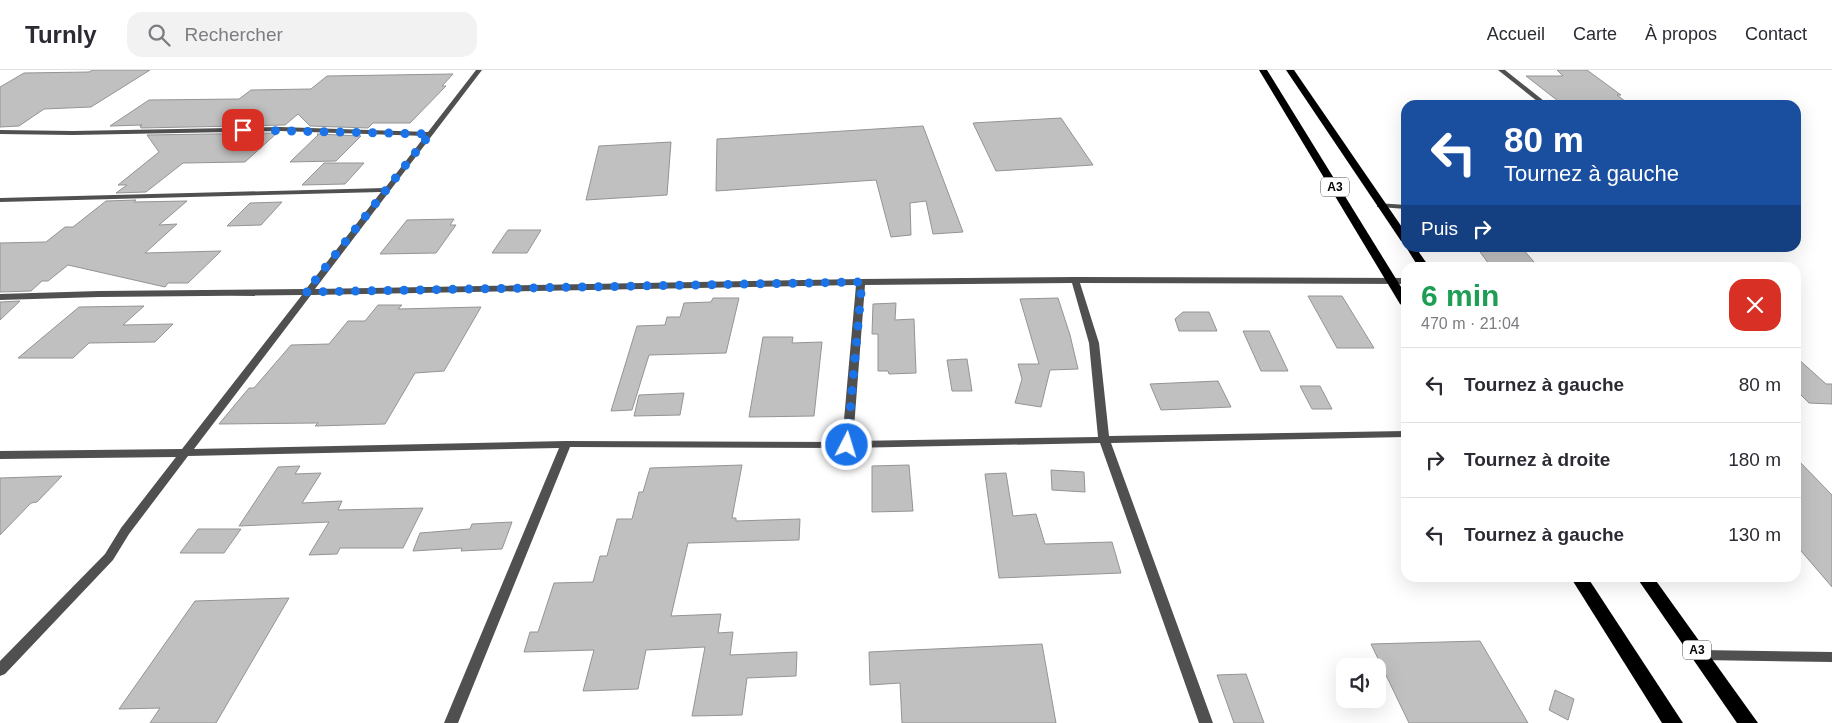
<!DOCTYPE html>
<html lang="fr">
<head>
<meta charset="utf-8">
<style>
	:root { --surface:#fff; --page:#f2f2f3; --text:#2b2b33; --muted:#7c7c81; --line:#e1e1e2 }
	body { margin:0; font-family:Helvetica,sans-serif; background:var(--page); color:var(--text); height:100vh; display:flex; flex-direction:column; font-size:19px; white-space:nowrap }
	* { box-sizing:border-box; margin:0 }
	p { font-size:16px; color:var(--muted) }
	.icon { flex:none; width:28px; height:28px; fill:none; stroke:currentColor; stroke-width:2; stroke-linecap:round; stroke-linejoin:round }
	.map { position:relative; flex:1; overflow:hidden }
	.details { position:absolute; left:1401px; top:192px; width:400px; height:320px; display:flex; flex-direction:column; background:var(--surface); border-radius:15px; box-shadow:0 5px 20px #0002 }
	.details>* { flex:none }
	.top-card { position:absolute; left:1401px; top:30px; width:400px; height:152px; border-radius:15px; box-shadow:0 5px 20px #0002; background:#1a4fa0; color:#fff; overflow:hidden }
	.fabs { position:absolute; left:1336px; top:588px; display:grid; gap:10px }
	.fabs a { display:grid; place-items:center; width:50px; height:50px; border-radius:10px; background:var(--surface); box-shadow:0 5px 20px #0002; font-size:25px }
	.pin { position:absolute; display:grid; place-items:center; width:42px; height:42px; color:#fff; margin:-21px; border-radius:10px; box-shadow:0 2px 8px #0006 }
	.me { position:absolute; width:55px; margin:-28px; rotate:5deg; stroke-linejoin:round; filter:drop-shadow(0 0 4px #0008) }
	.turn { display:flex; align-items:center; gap:18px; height:105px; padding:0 20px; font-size:22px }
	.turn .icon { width:65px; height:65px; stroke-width:2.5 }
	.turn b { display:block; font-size:35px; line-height:42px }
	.then { display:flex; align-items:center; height:48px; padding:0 20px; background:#0003; gap:10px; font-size:19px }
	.round { display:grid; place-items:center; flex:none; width:52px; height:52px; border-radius:15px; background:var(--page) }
	.overview { display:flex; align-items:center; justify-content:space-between; height:85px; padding:0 20px }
	h1 { font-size:30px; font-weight:700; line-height:38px; color:#1e9e55 }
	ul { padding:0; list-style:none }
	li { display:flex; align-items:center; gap:15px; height:75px; padding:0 20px; border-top:1px solid var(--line) }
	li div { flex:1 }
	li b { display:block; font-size:19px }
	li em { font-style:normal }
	header { display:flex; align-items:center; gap:30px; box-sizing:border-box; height:70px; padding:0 25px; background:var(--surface); border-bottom:1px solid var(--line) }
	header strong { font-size:24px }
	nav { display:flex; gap:28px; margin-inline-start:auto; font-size:18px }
	.search { width:350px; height:45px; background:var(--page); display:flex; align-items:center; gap:12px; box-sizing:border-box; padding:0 18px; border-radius:15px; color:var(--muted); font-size:19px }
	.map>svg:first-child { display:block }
	.building { fill:#c0c0c0; stroke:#949494 }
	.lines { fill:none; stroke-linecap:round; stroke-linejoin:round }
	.minor { fill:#505050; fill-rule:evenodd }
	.trunk { fill:#000; fill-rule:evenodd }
	.route { stroke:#1a73e8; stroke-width:9; stroke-dasharray:0 16.2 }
	.labels { text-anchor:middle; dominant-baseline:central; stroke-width:5; stroke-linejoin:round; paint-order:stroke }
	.shield { fill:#fff; stroke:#4c4c4c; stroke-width:1 }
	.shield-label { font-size:12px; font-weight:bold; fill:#000 }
</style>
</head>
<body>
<header>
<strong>Turnly</strong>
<div class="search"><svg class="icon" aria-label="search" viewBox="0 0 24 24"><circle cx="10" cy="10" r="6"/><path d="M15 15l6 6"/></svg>Rechercher</div>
<nav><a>Accueil</a><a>Carte</a><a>À propos</a><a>Contact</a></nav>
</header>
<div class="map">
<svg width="1832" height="653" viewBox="0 0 1832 653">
	<rect width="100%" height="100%" fill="#fff"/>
	<g class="building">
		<polygon points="93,0 150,0 91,37 44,39 19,56 0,57 0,17 24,3 89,2"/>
		<polygon points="1557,0 1587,0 1621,25 1617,25 1630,35 1562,34 1526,6 1563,6"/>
		<polygon points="453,4 442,16 446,16 410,53 373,53 368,58 310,56 298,44 285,55 141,58 140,56 142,55 110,56 149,30 239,29 251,20 311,19 327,6"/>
		<polygon points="1061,48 1093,95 996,101 973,53"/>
		<polygon points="923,56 963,162 933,164 926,131 910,133 911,165 891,167 876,110 716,121 717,69"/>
		<polygon points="277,63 245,92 183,93 146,122 116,123 127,115 118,115 159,82 147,65"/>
		<polygon points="318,65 317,64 361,66 336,91 290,92"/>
		<polygon points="671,72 667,125 586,130 599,76"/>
		<polygon points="324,93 364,93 345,114 302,115"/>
		<polygon points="136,130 134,132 187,131 159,155 177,154 145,183 221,181 188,213 168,213 165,217 68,195 48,211 42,211 31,221 0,222 0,173 46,172 65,157 73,157 106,131"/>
		<polygon points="282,132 261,155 227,156 250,133"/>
		<polygon points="454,149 450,155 456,155 436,183 380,184 407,150"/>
		<polygon points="508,160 541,160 527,183 492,183"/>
		<polygon points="1477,178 1522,178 1539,198 1492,198"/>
		<polygon points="1308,226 1342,226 1374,278 1337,278"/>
		<polygon points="713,228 739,228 726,283 649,285 632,340 611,341 637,256 665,255 667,247 680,247 684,233 711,232"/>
		<polygon points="1058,228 1070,265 1078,299 1050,300 1041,337 1015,333 1022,309 1018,294 1039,294 1020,229"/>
		<polygon points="20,231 0,250 0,232"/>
		<polygon points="896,233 895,250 914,249 916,303 889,304 888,301 878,301 878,264 872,264 873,234"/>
		<polygon points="378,235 402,235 398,239 481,237 444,301 415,303 385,354 315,356 318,353 219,354 249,318 254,318 291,275 329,274 348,251 365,251"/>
		<polygon points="144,236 123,255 173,254 155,272 89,273 73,288 18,288 79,237"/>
		<polygon points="1183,242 1209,242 1217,261 1179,261 1175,249"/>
		<polygon points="1243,261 1269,261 1288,301 1261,301"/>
		<polygon points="763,267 793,267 792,273 822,272 814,346 749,347"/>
		<polygon points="1796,287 1826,314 1832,314 1832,334 1809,333 1796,320"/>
		<polygon points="967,289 972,321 952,321 947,290"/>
		<polygon points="1218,311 1231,337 1161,340 1150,314"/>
		<polygon points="1300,316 1320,316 1332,339 1312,339"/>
		<polygon points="684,323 680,345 634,346 639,325"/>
		<polygon points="1796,388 1832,425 1832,517 1796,475"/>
		<polygon points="742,395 732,448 736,448 736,451 800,449 799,470 688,473 671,546 721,544 718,563 733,562 730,585 797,582 796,606 747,608 742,645 692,646 705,577 646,580 638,619 583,621 594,580 524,582 530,562 538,562 554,513 593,512 600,486 607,486 617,449 632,449 639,422 643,422 650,398"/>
		<polygon points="909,395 913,441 872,442 872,396"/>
		<polygon points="300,396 295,404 321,403 302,433 342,431 338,440 423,438 403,478 340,478 337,484 309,485 329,452 239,456 278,397"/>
		<polygon points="1051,400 1084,402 1085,422 1052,420"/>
		<polygon points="1006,403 1013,446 1036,444 1045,474 1112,472 1121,503 999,508 985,404"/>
		<polygon points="62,406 37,432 31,433 0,465 0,408"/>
		<polygon points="512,452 502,479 461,481 462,478 413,481 420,463 470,459 472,454"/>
		<polygon points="198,459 241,459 224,483 180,483"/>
		<polygon points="289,528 216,653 150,653 160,638 119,639 195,531"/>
		<polygon points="1480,571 1528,653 1409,653 1371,574"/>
		<polygon points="1042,574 1056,653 902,653 900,613 870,615 869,582"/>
		<polygon points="1246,604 1264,653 1234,653 1217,605"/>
		<polygon points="1555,620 1574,629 1568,650 1549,640"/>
	</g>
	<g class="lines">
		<g class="minor">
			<path d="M476 0H482L315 219 861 209 1075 207 1406 208V214L1080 213 1099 273 1109 366 1406 361V367L1111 373 1213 653H1199L1100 373 847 378 570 377 458 653H444L559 378 188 386 129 464 113 490 5 604 0 606V591L105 484 121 458 176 387 0 389V381L182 379 302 225 99 227 0 230V224L99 221 306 219 381 122 0 132V128L385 118 425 66 280 61 73 65 0 64V60L73 61 280 57 428 62ZM1072 213 1089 273 1098 367 853 371 865 215ZM856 215 842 372 566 371 194 379 311 225Z"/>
			<polygon points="1498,0 1505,0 1549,35 1542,35"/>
			<polygon points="1377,133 1406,135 1406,139 1380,137 1377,137"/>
			<polygon points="1700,580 1832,582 1832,592 1700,590 1695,589 1693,585 1695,581"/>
		</g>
		<g class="trunk">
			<polygon points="1259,0 1267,0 1406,225 1406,238 1400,234"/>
			<polygon points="1286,0 1294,0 1406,163 1406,174 1401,171"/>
			<polygon points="1406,177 1416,178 1430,198 1419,198"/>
			<polygon points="1571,508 1588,508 1683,653 1662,653"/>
			<polygon points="1637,508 1654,508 1758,653 1737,653"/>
		</g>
	</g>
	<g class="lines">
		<polyline class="route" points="243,60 430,64 306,222 862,212 847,375"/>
	</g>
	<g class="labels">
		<g class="shield">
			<rect x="1321" y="107.5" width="28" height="19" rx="4"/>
			<rect x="1683" y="570.5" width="28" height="19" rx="4"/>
		</g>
		<g class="shield-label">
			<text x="1335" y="117">A3</text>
			<text x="1697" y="580">A3</text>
		</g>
	</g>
</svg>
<div class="fabs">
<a><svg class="icon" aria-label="sound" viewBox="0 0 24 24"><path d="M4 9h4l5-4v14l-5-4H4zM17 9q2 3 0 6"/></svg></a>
</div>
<div class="pin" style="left:243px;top:60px;background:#d93025"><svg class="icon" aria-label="arrive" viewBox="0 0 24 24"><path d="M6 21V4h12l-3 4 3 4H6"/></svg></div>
<svg class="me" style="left:847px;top:375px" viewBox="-20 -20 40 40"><circle r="17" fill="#1a73e8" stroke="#fff" stroke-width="3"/><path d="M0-11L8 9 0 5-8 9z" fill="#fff"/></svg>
<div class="top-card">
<div class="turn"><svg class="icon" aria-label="left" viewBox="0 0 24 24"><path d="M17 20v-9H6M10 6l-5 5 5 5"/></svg><div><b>80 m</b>Tournez à gauche</div></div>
<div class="then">Puis<svg class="icon" aria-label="right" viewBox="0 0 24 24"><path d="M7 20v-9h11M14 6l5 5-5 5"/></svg></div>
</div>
<section class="details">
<div class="overview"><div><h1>6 min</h1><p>470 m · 21:04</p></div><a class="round" style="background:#d93025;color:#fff"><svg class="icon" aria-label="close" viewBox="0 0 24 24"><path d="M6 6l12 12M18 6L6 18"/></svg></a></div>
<ul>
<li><svg class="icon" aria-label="left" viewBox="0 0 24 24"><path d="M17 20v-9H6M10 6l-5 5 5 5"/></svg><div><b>Tournez à gauche</b></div><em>80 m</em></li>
<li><svg class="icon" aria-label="right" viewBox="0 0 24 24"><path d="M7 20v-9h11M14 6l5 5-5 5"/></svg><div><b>Tournez à droite</b></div><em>180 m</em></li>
<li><svg class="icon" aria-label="left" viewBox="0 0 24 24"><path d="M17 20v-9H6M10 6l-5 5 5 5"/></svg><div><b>Tournez à gauche</b></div><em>130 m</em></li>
</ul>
</section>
</div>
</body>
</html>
